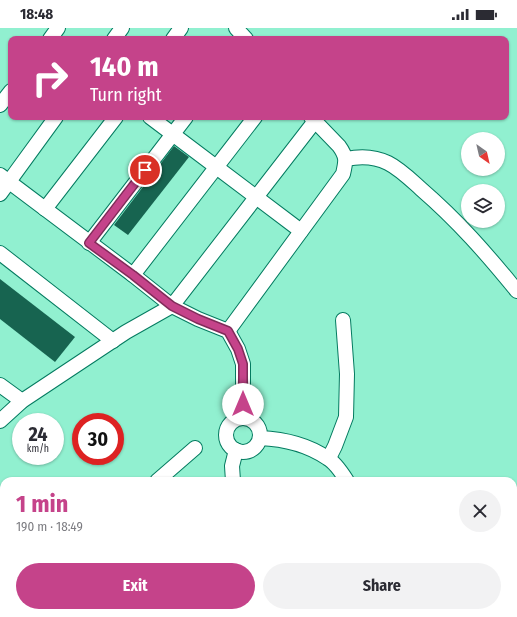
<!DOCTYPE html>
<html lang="en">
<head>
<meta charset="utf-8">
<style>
	:root { --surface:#fff; --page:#f2f2f3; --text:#2b2b33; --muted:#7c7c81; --accent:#c5438a }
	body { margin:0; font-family:"Fira Sans Condensed",sans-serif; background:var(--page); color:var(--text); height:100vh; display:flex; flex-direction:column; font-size:15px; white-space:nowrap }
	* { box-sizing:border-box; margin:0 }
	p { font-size:13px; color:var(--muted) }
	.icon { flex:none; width:22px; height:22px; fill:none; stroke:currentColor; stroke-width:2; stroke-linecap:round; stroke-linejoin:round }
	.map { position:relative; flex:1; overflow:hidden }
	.panel { position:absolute; left:0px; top:449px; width:517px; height:140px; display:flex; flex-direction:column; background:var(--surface); border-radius:12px 12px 0 0; box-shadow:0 1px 3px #0004 }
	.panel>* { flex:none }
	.top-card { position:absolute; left:8px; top:8px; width:501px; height:84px; border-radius:8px; box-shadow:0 1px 3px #0004; background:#c5438a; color:#fff; overflow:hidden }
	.needle { width:26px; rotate:146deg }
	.fabs { position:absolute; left:461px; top:104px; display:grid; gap:8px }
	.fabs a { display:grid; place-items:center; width:44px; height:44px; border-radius:50%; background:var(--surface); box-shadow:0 1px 3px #0004; font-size:20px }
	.speed { position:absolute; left:12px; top:385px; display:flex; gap:8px; font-size:20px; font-weight:700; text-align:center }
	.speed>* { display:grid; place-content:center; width:52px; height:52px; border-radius:50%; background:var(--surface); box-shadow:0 1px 3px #0004; line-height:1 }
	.speed small { font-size:10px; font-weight:400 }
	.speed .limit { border:6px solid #d22; background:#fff; color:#111 }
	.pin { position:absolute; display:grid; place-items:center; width:34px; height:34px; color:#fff; margin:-17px; border:2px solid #fff; border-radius:50%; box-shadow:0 1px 4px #0007 }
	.me { position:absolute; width:44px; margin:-22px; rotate:0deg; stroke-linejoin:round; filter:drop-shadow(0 0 3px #0008) }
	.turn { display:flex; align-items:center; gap:14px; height:84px; padding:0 16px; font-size:18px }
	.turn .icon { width:52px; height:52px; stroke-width:2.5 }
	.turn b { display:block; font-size:28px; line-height:34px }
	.round { display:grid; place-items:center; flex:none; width:42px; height:42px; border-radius:21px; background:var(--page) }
	.overview { display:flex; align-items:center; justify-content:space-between; height:68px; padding:0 16px }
	h1 { font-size:24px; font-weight:700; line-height:30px; color:var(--accent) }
	.cta { display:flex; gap:8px; margin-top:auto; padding:8px 16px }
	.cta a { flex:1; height:46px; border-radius:24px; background:var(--accent); color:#fff; font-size:16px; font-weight:700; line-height:46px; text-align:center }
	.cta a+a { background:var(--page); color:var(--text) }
	.status { display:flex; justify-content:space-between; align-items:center; height:28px; padding:0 20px; background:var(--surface); direction:ltr }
	.status svg { height:11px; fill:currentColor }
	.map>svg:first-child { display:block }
	.building { fill:#176450 }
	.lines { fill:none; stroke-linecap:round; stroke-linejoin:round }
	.minor-casing { stroke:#047b60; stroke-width:16 }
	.minor { stroke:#fff; stroke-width:14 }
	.route-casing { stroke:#802c5a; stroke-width:10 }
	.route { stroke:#c5438a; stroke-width:7 }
</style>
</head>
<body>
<div class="status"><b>18:48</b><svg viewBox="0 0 49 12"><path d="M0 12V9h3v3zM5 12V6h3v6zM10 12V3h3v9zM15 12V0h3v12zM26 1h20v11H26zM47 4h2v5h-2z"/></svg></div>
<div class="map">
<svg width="517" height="589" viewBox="0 0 517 589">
	<rect width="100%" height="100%" fill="#91f0d0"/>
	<g class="building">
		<polygon points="174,118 189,129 128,207 114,197"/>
		<polygon points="0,251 75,309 55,334 0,291"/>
	</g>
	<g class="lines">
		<defs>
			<g id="minor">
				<polyline points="236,0 246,11"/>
				<polyline points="50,11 58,0"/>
				<polyline points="114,11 122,0"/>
				<polyline points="173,11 181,0"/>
				<polyline points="0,77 11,63"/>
				<polyline points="150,89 301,203"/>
				<path d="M346 131C360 128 374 128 388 135 400 141 411 152 421 161 458 193 486 225 517 263"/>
				<polyline points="0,147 133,247 172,278 198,291 228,303 238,321 243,336 243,390"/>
				<polyline points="0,166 56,89"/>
				<polyline points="45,181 116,89"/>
				<polyline points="89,215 186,89"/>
				<polyline points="0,225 113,313"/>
				<polyline points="133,247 255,89"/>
				<path d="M228 303 343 146C346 133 347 129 339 118L311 89"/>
				<polyline points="0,357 22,373"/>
				<circle cx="243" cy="407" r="17"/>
				<polyline points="0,393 22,373 126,304 172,278 315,93"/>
				<path d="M260 410C283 411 308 417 327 430 335 434 342 445 347 453"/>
				<polyline points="329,430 335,418 346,389 347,346 343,292"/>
				<polyline points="157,453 195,420"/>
				<polyline points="233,453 232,438 236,422"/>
				<polyline points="308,585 311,589"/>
				<polyline points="2,589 7,585"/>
				<polyline points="137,589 138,585"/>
				<polyline points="214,589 215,585"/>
				<polyline points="433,589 437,585"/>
			</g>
		</defs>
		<use href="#minor" class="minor-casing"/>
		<use href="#minor" class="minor"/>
	</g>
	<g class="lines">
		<defs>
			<polyline id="route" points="145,142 89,215 133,247 172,278 198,291 228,303 238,321 243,336 243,376"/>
		</defs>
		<use href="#route" class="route-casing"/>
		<use href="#route" class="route"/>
	</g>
</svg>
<div class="fabs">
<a><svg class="needle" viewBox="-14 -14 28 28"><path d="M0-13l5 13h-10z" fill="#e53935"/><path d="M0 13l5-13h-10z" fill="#7c7c81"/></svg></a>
<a><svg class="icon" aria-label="layers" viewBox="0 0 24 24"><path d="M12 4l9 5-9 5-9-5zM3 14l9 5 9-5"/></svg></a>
</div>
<div class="speed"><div>24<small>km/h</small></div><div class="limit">30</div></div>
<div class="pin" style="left:145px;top:142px;background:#d93025"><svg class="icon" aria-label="arrive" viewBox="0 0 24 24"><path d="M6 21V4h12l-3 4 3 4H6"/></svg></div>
<svg class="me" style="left:243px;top:376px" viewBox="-20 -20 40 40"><circle r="19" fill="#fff"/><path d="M0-13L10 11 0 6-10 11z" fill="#c5438a"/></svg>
<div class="top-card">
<div class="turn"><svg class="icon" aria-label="right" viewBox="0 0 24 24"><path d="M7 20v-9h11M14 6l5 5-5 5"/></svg><div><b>140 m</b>Turn right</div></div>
</div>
<section class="panel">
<div class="overview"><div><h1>1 min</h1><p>190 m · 18:49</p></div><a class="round"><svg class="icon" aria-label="close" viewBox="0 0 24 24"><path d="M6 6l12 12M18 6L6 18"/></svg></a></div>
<div class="cta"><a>Exit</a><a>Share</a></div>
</section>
</div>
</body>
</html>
